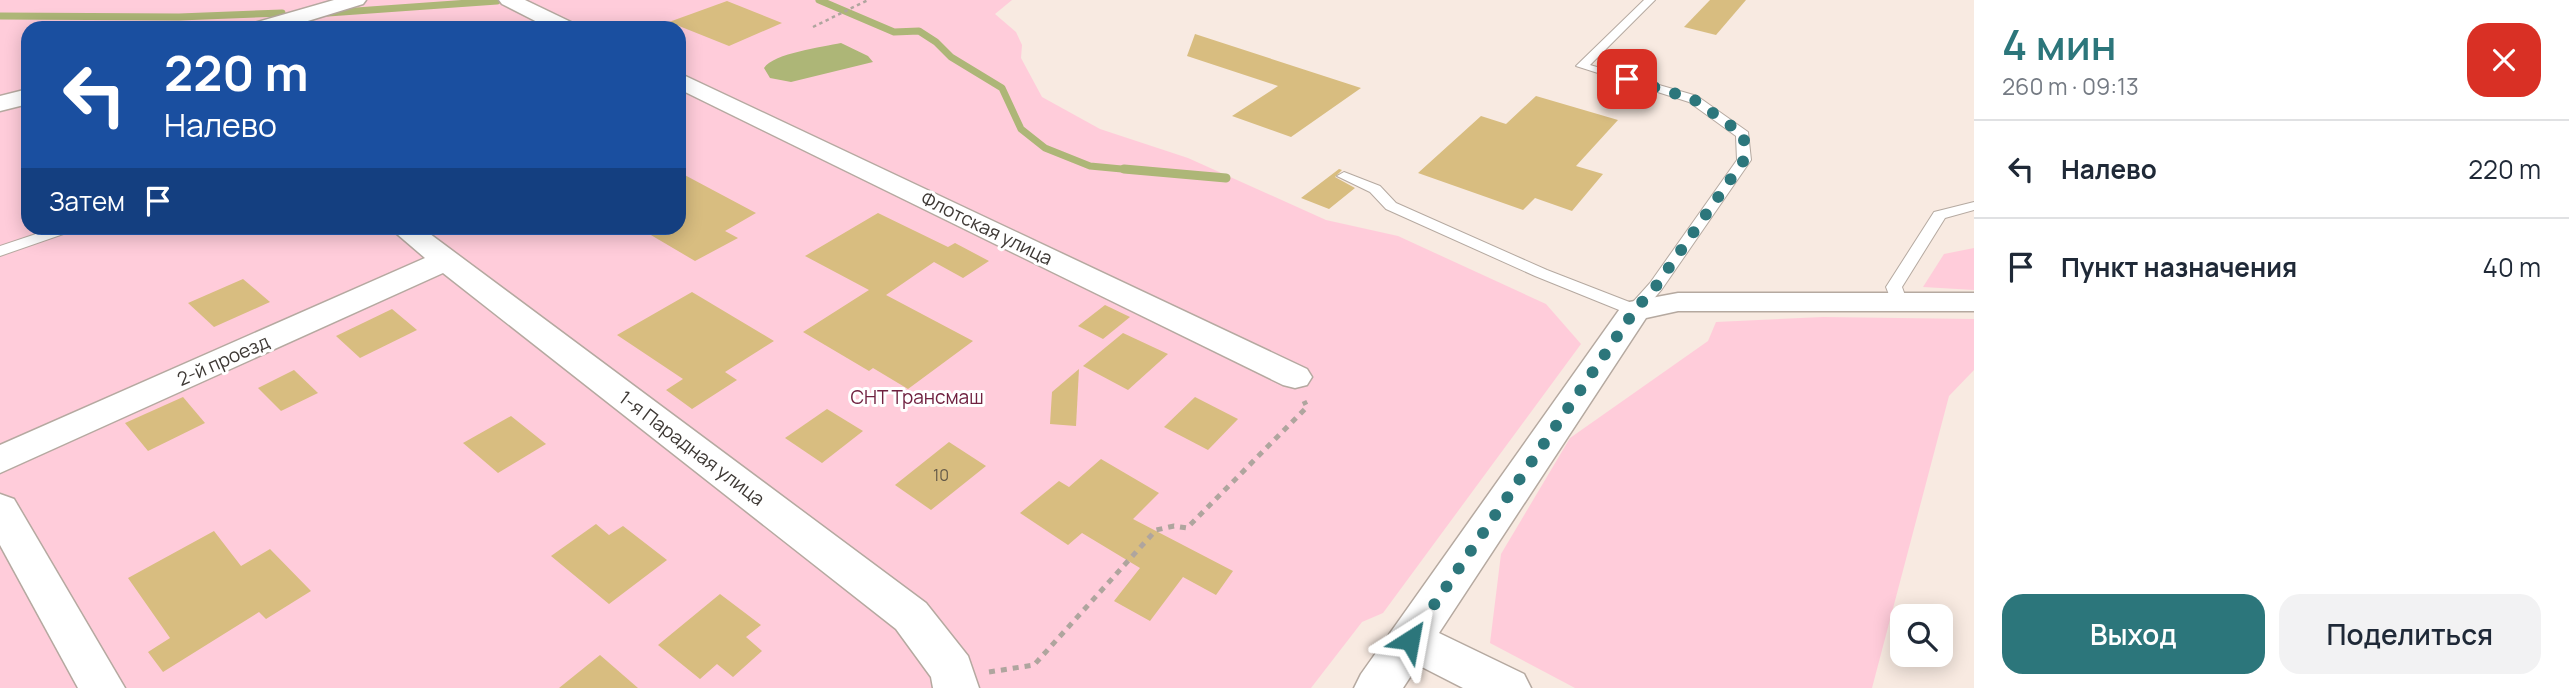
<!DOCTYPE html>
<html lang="ru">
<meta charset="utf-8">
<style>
:root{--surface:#fff;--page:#f2f2f3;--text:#1f2937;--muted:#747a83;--line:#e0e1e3;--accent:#2c767b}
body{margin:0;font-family:Manrope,sans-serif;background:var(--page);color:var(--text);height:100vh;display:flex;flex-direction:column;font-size:26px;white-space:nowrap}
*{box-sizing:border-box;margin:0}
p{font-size:23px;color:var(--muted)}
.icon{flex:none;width:38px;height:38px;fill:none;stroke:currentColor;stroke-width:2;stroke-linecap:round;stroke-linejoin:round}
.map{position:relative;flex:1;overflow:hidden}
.drawer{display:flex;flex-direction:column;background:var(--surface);width:595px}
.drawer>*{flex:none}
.banner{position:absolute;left:21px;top:21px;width:665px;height:214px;border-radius:21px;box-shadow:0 4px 18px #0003;background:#1a4fa0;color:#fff;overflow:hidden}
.tools{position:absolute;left:1890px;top:604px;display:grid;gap:14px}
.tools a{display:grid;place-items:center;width:63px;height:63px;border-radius:14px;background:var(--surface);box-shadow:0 4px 18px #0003;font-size:35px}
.pin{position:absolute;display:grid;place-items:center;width:60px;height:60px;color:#fff;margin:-30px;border-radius:14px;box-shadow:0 4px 10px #0006}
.me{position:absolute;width:77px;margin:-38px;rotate:34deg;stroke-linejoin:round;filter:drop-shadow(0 0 5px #0008)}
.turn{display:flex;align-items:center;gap:24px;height:147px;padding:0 28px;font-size:32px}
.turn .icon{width:91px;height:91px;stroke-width:2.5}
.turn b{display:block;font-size:49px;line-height:60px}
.then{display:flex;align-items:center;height:66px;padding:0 28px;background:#0003;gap:14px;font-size:26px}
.round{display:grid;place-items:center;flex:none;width:74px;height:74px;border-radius:21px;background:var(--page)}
.summary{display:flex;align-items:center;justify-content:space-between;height:119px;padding:0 28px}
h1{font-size:42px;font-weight:600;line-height:52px;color:var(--accent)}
.action{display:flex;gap:14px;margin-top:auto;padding:14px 28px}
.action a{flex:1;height:80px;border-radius:21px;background:var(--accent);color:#fff;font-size:28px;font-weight:600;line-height:80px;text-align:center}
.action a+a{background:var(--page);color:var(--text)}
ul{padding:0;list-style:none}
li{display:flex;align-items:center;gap:21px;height:98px;padding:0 28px;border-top:2px solid var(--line)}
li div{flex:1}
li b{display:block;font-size:26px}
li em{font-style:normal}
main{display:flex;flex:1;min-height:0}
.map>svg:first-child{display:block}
.green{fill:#ffccda;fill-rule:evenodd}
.water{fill:#adb677}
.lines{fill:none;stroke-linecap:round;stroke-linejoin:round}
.stream-far1{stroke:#adb677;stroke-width:7}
.stream{stroke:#adb677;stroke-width:9}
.building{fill:#d8bd80}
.service-casing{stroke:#b5a9a0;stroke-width:2}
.minor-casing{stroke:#b5a9a0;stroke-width:3}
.path-far1{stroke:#afa59e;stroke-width:2.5;stroke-dasharray:3.5 3.5;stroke-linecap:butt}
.path{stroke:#afa59e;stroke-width:5;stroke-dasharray:6 6;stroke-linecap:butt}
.service{fill:#fff;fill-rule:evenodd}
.minor{fill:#fff;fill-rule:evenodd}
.route{stroke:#2c767b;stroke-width:12;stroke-dasharray:0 21.6}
.labels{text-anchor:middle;stroke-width:6;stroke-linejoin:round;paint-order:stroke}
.number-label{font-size:16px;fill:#645a48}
.street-label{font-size:19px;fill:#3e3935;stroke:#fff}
.park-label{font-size:19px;fill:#702140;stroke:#fff}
</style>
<main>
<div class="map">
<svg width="1974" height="688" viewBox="0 0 1974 688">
<rect width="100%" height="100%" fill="#f8eae1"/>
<!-- green -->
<g class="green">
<path d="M0,0H1012L995,14L1016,32L1022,45L1021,58L1042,97L1100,129L1188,158L1326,220L1398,236L1546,304L1581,344L1383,613L1362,622L1311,688H0ZM28,28H679V228H28Z"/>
<path d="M1974,248V290L1923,287L1944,254Z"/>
<path d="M1823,317L1974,319V370L1949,396L1872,688H1575L1490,643L1501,554L1570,438L1708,341L1716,322Z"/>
</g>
<!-- water -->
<path class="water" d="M841,43L868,56L873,62L791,82L770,78L764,68C774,53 823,47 841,43Z"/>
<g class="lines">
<!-- stream-far1 -->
<g class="stream-far1">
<path d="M819,0L894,32L919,31L936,42L951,57L1002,88L1021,129L1045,148L1090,166L1143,171"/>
<path d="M328,13L497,1"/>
<path d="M0,16L179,17L282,13"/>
</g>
<!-- stream -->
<path class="stream" d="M1124,169L1226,178"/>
</g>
<!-- building -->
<g class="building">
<path d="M1710,0H1746L1716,35L1684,27Z"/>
<path d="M727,1L782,23L729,46L669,22Z"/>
<path d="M1195,34L1361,88L1291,137L1232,116L1278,86L1187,56Z"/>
<path d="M1536,96L1618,120L1576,166L1603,174L1572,211L1535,198L1523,210L1418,173L1481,116L1506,124Z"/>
<path d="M1339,169L1342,170L1335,177L1355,188L1329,209L1301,198Z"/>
<path d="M679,172L756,213L725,231L738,238L695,261L639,228H679Z"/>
<path d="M878,213L948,247L955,243L989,261L963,278L934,262L886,295L973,341L908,389L873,368L869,371L803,332L869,290L805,256Z"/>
<path d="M243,279L270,302L214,327L188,303Z"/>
<path d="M692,292L774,341L725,372L737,380L692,409L666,390L683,379L617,335Z"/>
<path d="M1105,305L1130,317L1103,339L1078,326Z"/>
<path d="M392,309L417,330L360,358L336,336Z"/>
<path d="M1123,333L1168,354L1128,390L1083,366Z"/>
<path d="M1079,369L1076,426L1050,424L1052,392Z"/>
<path d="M294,370L318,393L281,411L258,388Z"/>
<path d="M183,397L205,423L148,451L125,423Z"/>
<path d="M1195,397L1238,419L1208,450L1164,427Z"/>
<path d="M827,409L863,431L822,463L785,438Z"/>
<path d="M511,416L546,444L498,473L463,443Z"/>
<path d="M949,442L986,466L931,510L895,485Z"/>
<path d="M1101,459L1159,493L1133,519L1233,571L1216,595L1183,577L1150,621L1114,601L1140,568L1082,533L1068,545L1020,513L1059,481L1069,487Z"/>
<path d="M596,524L609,535L623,526L667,560L609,604L551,556Z"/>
<path d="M214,531L241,566L270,549L311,591L266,619L259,612L163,672L148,652L170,638L128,578Z"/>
<path d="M720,594L761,625L746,637L762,651L733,677L717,664L700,679L658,645Z"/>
<path d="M600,655L638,688H559Z"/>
</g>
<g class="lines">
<defs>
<g id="service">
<path d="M1644,0H1655L1590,65L1697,96L1748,132L1751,160L1662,289L1641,314H1629L1535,276L1386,209L1370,192L1337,176L1344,172L1380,186L1396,203L1547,270L1632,303L1650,283L1737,160L1736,136L1689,102L1576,66Z"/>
<path d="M1974,202V210L1945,218L1902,287L1907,301L1905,305H1893L1886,287L1934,212Z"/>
<path d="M54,228H75L72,231L0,256V246Z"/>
</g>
<g id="minor">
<path d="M334,0H366L363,4L285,28H251L254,23Z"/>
<path d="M499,0H525L573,23L576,28H549L502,4Z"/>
<path d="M679,73L1307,369L1312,377L1307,385L1295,388L1283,385L679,89Z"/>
<path d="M28,89V104L0,111V96Z"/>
<path d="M390,228H422L926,603L968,656L979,688H933L931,677L896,629L443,273L0,473V445L425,258Z"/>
<path d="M1678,293H1974V311H1678L1646,318L1439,633L1524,674L1531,688H1463L1418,665L1403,688H1354L1361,674L1624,303Z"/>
<path d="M0,494L14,499L125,688H78L0,545Z"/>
</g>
</defs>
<!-- service casing -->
<use href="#service" class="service-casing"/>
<!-- minor casing -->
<use href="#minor" class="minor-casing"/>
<!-- path-far1 -->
<path class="path-far1" d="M813,27L868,0"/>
<!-- path -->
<path class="path" d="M989,672L1034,665L1156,530L1174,526L1187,528L1307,407L1304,401"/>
<!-- service -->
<use href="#service" class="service"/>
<!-- minor -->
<use href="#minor" class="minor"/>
</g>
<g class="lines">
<!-- route -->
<path class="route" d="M1410,640L1635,310L1656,286L1744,160V135L1693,99L1627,79"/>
</g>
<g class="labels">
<!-- number labels -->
<g class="number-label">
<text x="941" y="481">10</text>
</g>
<!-- street labels -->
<g class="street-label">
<text transform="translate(987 228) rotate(26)" y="7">Флотская улица</text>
<text transform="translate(223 360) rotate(-24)" y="7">2-й проезд</text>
<text transform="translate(692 448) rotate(37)" y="7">1-я Парадная улица</text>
</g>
<!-- park labels -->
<g class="park-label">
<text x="917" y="404">СНТ Трансмаш</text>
</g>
</g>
</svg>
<div class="tools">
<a><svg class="icon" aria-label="search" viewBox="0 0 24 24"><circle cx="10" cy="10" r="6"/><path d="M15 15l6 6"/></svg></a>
</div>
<div class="pin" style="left:1627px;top:79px;background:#d93025"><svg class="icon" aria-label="arrive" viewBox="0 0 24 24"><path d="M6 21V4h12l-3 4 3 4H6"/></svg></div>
<svg class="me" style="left:1410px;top:640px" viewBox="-20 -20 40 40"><path d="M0-17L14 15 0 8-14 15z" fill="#2c767b" stroke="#fff" stroke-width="4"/></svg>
<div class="banner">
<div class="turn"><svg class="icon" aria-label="left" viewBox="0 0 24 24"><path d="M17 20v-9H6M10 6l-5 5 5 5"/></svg><div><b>220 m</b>Налево</div></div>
<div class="then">Затем<svg class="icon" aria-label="arrive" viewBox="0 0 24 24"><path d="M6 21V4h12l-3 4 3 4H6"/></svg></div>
</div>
</div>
<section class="drawer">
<div class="summary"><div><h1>4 мин</h1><p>260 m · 09:13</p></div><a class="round" style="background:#d93025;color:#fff"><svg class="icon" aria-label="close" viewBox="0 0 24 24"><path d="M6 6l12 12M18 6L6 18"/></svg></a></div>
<ul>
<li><svg class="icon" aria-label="left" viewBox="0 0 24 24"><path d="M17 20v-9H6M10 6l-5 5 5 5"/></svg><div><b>Налево</b></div><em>220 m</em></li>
<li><svg class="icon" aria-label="arrive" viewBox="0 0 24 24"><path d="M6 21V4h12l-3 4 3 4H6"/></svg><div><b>Пункт назначения</b></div><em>40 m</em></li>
</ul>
<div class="action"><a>Выход</a><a>Поделиться</a></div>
</section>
</main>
